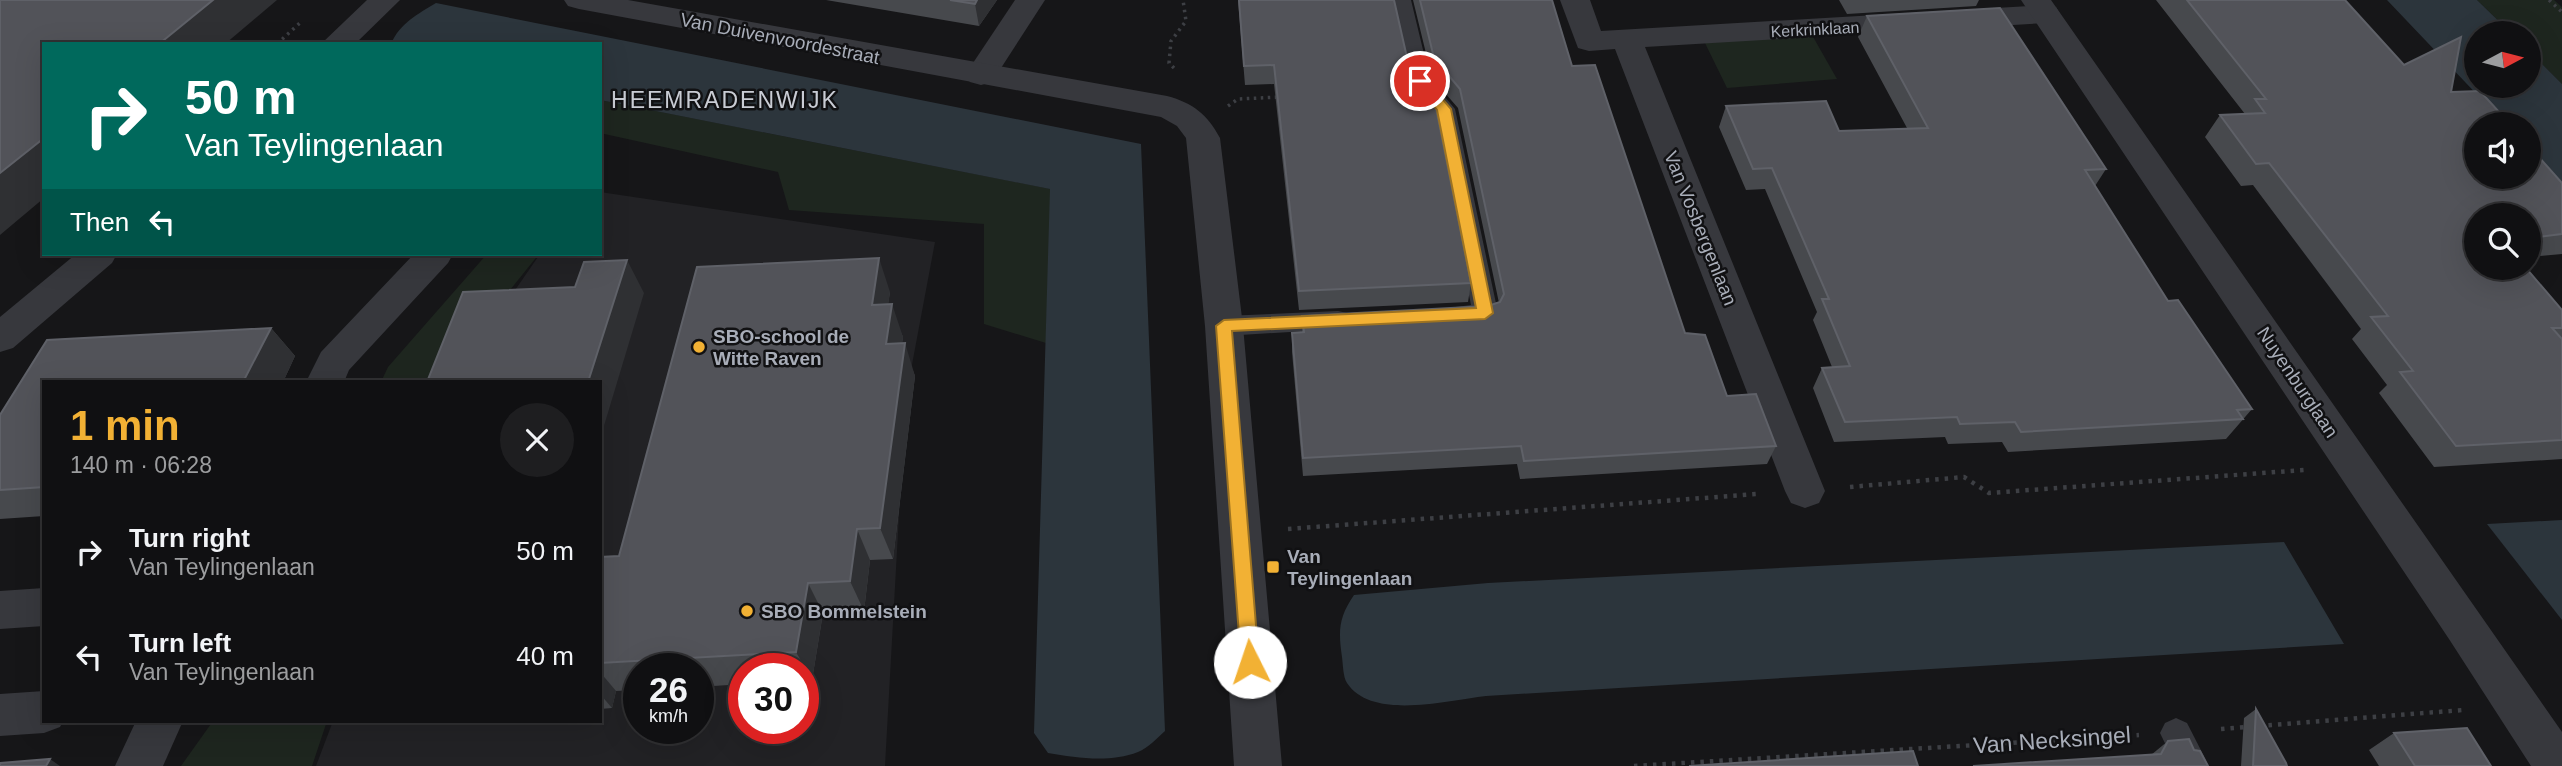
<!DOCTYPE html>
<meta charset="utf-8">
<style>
:root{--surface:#101012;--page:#1e1e20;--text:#f1f3f6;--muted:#9c9d9f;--line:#303032;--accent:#f2b134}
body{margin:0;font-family:Helvetica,sans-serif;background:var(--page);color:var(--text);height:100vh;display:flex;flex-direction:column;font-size:26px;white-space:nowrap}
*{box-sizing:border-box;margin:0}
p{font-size:23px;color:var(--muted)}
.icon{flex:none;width:38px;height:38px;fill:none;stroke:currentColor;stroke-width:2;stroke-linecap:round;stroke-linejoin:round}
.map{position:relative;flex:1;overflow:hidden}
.details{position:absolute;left:42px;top:380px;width:560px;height:343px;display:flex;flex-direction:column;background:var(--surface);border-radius:0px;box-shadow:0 7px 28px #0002,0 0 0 2px var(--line)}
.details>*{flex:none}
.guide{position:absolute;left:42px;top:42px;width:560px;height:214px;border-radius:0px;box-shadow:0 7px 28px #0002,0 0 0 2px var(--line);background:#00695c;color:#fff;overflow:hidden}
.needle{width:46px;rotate:83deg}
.tools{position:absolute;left:2464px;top:21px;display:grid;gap:14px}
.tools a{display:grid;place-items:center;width:77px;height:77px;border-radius:50%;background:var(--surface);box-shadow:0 7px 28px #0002,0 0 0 2px var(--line);font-size:35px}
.speed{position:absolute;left:623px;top:653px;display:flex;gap:14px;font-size:35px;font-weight:700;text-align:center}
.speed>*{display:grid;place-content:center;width:91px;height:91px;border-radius:50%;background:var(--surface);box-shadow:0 7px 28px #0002,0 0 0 2px var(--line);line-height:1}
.speed small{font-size:18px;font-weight:400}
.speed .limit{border:10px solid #d22;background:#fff;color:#111}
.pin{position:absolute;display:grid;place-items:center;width:60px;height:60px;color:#fff;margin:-30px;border:4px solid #fff;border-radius:50%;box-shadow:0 2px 7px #0007}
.me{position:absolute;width:77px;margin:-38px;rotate:356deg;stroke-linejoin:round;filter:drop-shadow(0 0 5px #0008)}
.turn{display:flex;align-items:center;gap:24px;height:147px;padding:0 28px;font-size:32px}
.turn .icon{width:91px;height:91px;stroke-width:2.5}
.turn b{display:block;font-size:49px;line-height:60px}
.then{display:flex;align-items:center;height:66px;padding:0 28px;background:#0003;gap:14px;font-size:26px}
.round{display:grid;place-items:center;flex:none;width:74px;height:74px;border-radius:37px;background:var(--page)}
.headline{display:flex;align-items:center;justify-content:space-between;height:119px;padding:0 28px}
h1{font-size:42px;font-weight:700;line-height:52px;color:var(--accent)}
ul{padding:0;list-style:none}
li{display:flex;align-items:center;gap:21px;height:105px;padding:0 28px}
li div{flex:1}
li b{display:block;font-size:26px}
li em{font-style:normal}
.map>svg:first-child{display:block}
.built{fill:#222225;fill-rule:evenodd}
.green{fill:#1e261f}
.water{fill:#2c353c}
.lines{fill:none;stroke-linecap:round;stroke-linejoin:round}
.path-far1{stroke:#3d3f44;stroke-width:3.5;stroke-dasharray:2.5 4.5;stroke-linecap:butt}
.path{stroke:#3d3f44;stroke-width:4.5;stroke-dasharray:3.5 6;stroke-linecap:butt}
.service{fill:#37383d;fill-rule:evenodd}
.pedestrian{fill:#37383d;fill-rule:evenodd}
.minor{fill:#37383d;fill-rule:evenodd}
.wall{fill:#47494d}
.shaded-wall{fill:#2f3033}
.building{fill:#525359;stroke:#5f6168;stroke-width:2}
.route{fill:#f2b134;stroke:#9d7322;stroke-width:2}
.poi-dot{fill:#f2b134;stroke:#111113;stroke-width:2.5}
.labels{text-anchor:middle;stroke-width:5;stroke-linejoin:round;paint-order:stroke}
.far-street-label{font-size:16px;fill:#a8adb8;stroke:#111113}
.street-label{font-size:19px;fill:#a8adb8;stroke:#111113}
.poi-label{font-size:19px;font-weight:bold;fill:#a8adb8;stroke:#111113;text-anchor:start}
.quarter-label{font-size:23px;letter-spacing:2px;fill:#c9ccd4;stroke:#111113}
.near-street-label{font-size:23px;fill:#a8adb8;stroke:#111113}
</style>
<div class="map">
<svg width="2562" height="766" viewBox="0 0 2562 766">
<rect width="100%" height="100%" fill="#161618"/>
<!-- built -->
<path class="built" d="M600,192L935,242L911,370L900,497L885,766H316L333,721H600V382L491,325L540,254H600ZM639,668H698V728H639ZM744,668H803V728H744Z"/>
<!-- green -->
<g class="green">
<path d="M2477,0H2554L2562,7V84L2529,51V33H2511Z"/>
<path d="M1812,35L1837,79L1727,88L1705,43Z"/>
<path d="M600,100L1051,189L1046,343L984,324V224L789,210L778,172L600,133Z"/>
<path d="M487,254H539L486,320L463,381L381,382L388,367Z"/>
<path d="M213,721H327L312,766H181Z"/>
</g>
<!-- water -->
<g class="water">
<path d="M2387,0H2477L2511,33H2476V86H2529V51L2562,84V185L2529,150V124H2505Z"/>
<path d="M436,3L1141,144L1165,731C1157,738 1148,748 1138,752C1110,763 1077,758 1048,753L1034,733L1050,189L600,100V44H391C400,23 418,14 436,3Z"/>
<path d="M2562,520V620L2487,524Z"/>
<path d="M2284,542L2344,644L1486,696C1448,700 1372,721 1347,683C1343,677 1343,664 1342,657C1338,630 1339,617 1354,595L1488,583Z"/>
</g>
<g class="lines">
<!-- path-far1 -->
<g class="path-far1">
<path d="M2549,0L2562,12"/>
<path d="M277,44L302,21"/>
<path d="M1174,68L1169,63L1171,41L1186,21L1183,0"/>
<path d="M1228,106L1238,99L1280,97"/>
</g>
<!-- path -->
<g class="path">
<path d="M1850,487L1964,477L1989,493L2304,470"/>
<path d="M1288,529L1757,494"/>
<path d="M2259,726L2463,710"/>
<path d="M2221,729L2247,727"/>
<path d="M1634,766L2139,735"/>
</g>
<!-- service -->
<g class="service">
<path d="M1391,0H1411L1430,79L1455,109L1498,313L1494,320C1480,324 1462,326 1448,322L1444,315L1448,308L1471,305L1433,111L1409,81Z"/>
<path d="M1338,311L1347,313L1351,320L1347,327L1338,329L1224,336L1215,333L1211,326L1215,319L1224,316Z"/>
<path d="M2176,718L2187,723L2209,766H2176L2160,733L2165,723Z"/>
</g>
<!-- pedestrian -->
<g class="pedestrian">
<path d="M1015,0H1045L992,82L981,85L970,82L965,75Z"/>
<path d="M1560,0H1590L1601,31L2045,5L2056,7L2060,14L2056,21L2045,23L1645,47L1825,491L1819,503L1805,508L1791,503L1785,491L1615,49L1589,51L1578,48Z"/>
</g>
<!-- minor -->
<g class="minor">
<path d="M367,0H400L355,44H321Z"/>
<path d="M564,0H628L1167,96C1193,103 1207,114 1220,138L1243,326L1282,766H1234L1205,326L1186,138L1177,126L1161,117L579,9L568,6Z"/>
<path d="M2021,0H2051L2562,732V766H2531L2449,639Z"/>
<path d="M76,254H117L112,263L13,348L0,352V317Z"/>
<path d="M414,254H453L448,263L349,370L344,382H306L321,352Z"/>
<path d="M44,588V626L0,629V591Z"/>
<path d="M44,691V721H63L60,727L44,733L0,736V694Z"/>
<path d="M136,721H183L163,766H115Z"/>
</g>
</g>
<!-- wall -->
<g class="wall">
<path d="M826,0H997L979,26Z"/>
<path d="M1238,0H1394L1408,62L1471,283L1468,302L1299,310L1274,84L1245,85Z"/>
<path d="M1413,0H1552L1572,66L1685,333L1727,396L1776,446L1767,464L1520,479L1517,464L1303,476L1292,352V333L1302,332V316L1488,306L1499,303L1458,108L1432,78Z"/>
<path d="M1839,0H1979L1976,6L1847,14Z"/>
<path d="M2156,0H2345L2404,65L2451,92L2562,183V254L2529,257V215H2476L2562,310V459L2434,467L2379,393L2387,385L2352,339L2361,329L2253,185L2241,186L2205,137L2220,115L2245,114Z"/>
<path d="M1867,16L2106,169L2095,186L2168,301L2252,409L2226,439L2008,452L2002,442L1948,444L1945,437L1834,442L1813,388L1822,368L1832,367L1813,320L1817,312L1765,189L1746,190L1719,127L1726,106L1839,131L1907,128L1858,37Z"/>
<path d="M890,292L888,304L903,337L902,343L915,376L893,559L870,560L864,611L823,613L812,680L803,681V668H744V684L698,687V668H639V690L616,691L612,708L600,709V557L619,556Z"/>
<path d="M271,328L295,356L283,382H44V516L0,519V415L47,340Z"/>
<path d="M2256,709L2287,766H2241L2244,718Z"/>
<path d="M2394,733L2491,766H2379L2369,750Z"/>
<path d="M2168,741L2194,750L2151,755Z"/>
</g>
<!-- shaded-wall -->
<g class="shaded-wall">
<path d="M213,0H277L225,44H159Z"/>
<path d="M977,0H997L979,26L975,4Z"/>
<path d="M44,138V198L0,235V173Z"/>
<path d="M879,258L890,292L883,338L872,305Z"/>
<path d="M627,260L644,293L600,439V382H588Z"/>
<path d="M892,304L903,337L897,377L886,344Z"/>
<path d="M271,328L295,356L283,382H243Z"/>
<path d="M905,343L915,376L893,559L880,528Z"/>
<path d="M857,529L870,560L864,611L850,581Z"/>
<path d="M808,583L823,613L812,680L796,652Z"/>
<path d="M600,672L616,691L612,708L600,694Z"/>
<path d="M50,759L60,766H46Z"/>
</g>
<!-- building -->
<g class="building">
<path d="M0,0H213L159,44H44V138L0,173Z"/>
<path d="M950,0H977L975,4Z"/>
<path d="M1239,0H1394L1408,62L1433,93L1471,283L1299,291L1274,65L1244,66Z"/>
<path d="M1420,0H1552L1572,66L1595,65L1685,333L1705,335L1727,396L1756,394L1776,446L1524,461L1521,446L1303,458L1292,333L1304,332L1302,316L1488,306L1500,302L1504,294L1460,89L1434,58Z"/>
<path d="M2187,0H2345L2404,65L2461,37L2451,92L2480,91L2510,124H2476V177H2529V146L2562,183V234L2529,238V215H2476V268H2526L2562,310V328H2552L2562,339V440L2456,446L2400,372L2413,371L2371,317L2388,316L2269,163L2256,164L2220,115L2265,113L2255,99H2266Z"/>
<path d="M2000,8L2106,169L2085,170L2128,238L2168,301L2178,300L2252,409L2237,410L2243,419L2021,432L2015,422L1960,424L1957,417L1845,422L1822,368L1850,366L1822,299H1829L1772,168L1753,169L1726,106L1826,101L1839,131L1928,128L1867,16Z"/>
<path d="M879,258L872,305L892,304L886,344L905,343L880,528L857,529L850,581L808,583L796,652L600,663V557L619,556L697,267Z"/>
<path d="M627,260L588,382H427L463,292L575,287L584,262Z"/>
<path d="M271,328L243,382H44V487L0,490V415L47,340Z"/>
<path d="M2256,709L2286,763L2287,766H2253Z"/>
<path d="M2467,728L2491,766H2415L2394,733Z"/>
<path d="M2189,739L2194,750L2200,751L2208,766H1973L2161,754L2168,741Z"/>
<path d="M1913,751L1918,766H1689Z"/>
<path d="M50,759L46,766H0V763Z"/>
</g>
<!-- route -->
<path class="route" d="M1420,77L1425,78L1451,109L1493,313L1485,319L1232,331L1259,662L1257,668L1250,671L1244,668L1241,662L1216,326L1224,320L1476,308L1437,110L1414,81Z"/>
<!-- markers -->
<g class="poi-dot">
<circle cx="699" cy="347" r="7"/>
<rect x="1266" y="560" width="14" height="14" rx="3.5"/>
<circle cx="747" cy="611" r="7"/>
</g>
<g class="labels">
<!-- far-street labels -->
<g class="far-street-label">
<text transform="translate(1815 29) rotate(-3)" y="6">Kerkrinklaan</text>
</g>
<!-- street labels -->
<g class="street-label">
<text transform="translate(780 38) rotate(11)" y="7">Van Duivenvoordestraat</text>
<text transform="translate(1701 228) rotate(68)" y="7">Van Vosbergenlaan</text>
<text transform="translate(2298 382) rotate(56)" y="7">Nuyenburglaan</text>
</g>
<!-- poi labels -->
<g class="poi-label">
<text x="713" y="343">SBO-school de<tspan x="713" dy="22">Witte Raven</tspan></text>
<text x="1287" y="563">Van<tspan x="1287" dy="22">Teylingenlaan</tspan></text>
<text x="761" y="618">SBO Bommelstein</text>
</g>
<!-- quarter labels -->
<g class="quarter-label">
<text x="725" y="108">HEEMRADENWIJK</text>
</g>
<!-- near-street labels -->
<g class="near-street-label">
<text transform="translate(2052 740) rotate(-4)" y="8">Van Necksingel</text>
</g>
</g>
</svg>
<div class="tools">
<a><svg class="needle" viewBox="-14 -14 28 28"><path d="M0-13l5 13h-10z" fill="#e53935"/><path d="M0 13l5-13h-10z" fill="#9c9d9f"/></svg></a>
<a><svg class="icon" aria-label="sound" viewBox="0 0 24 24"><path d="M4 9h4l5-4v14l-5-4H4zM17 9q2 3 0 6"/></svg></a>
<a><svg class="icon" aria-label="search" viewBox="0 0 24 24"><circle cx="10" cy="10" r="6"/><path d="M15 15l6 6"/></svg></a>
</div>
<div class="speed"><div>26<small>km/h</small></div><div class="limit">30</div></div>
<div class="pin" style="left:1420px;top:81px;background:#d93025"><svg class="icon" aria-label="arrive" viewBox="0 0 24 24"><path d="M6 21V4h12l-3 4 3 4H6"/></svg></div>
<svg class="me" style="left:1250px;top:662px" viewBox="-20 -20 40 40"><circle r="19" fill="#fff"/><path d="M0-13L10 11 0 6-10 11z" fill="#f2b134"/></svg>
<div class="guide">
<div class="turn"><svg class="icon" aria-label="right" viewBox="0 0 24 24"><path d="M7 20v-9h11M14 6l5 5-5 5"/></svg><div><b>50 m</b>Van Teylingenlaan</div></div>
<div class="then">Then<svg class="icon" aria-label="left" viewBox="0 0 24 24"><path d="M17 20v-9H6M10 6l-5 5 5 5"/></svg></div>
</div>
<section class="details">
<div class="headline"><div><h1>1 min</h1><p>140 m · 06:28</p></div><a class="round"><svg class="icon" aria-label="close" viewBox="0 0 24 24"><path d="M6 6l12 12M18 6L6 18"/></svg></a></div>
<ul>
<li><svg class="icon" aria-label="right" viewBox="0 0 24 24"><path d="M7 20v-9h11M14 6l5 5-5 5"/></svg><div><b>Turn right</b><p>Van Teylingenlaan</p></div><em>50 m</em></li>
<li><svg class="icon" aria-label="left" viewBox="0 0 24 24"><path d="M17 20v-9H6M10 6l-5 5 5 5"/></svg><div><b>Turn left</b><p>Van Teylingenlaan</p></div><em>40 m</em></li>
</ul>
</section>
</div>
